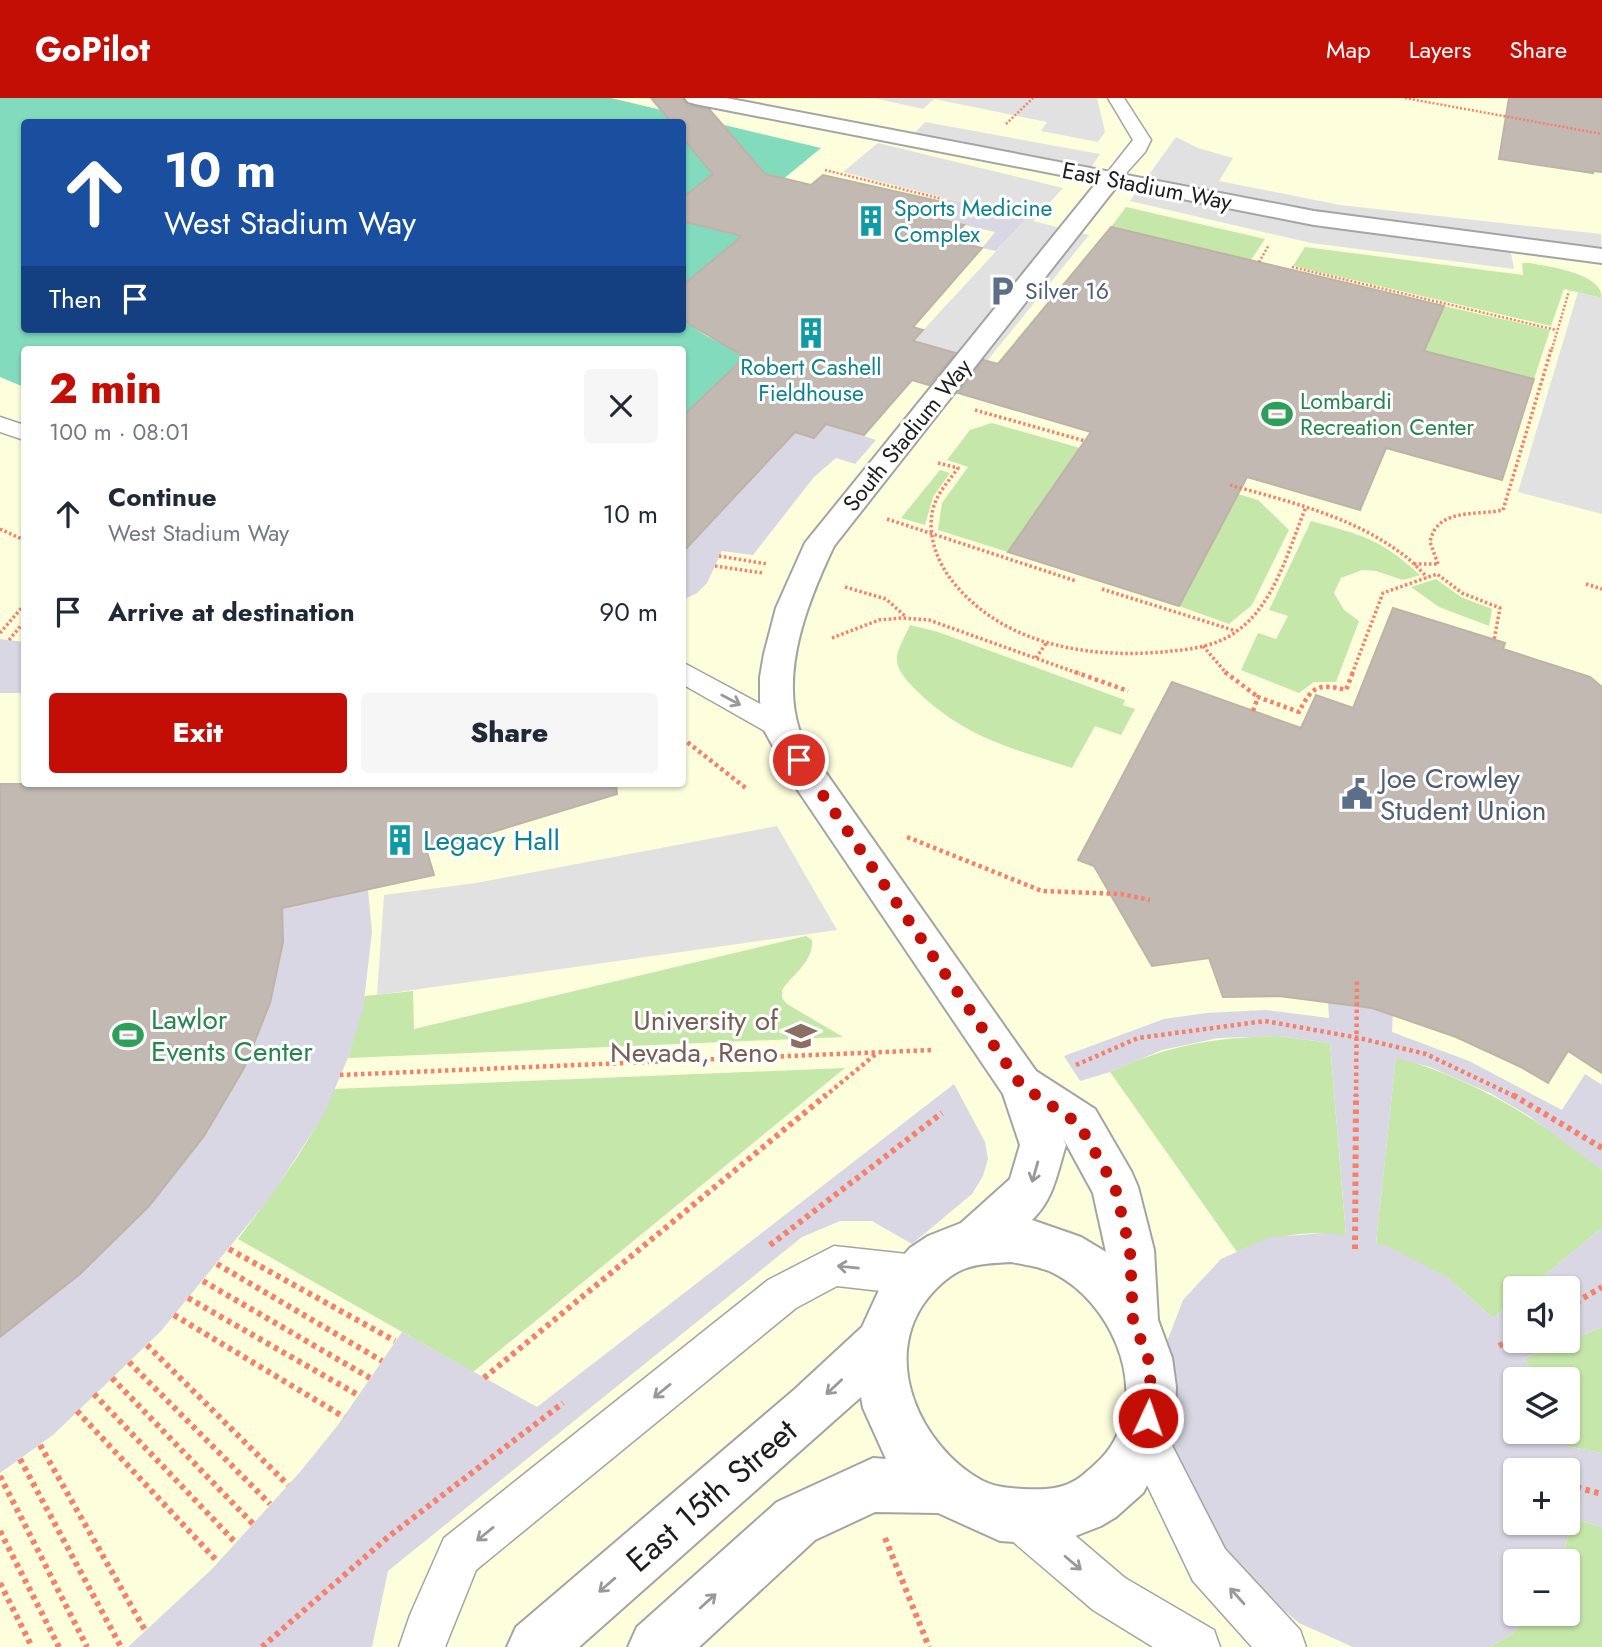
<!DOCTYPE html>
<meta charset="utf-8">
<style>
:root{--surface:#fff;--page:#f6f6f7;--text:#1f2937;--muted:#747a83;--accent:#c30e06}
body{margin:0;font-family:Jost,sans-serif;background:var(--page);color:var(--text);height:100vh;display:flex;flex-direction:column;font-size:26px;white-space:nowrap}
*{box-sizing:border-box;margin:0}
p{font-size:23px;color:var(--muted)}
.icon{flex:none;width:38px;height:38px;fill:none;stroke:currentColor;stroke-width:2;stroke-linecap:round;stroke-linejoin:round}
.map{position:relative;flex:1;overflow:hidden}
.drawer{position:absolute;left:21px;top:248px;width:665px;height:441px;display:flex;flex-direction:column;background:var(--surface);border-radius:7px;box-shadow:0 2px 5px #0004}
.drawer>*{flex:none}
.guide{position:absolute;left:21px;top:21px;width:665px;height:214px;border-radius:7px;box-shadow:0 2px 5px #0004;background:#1a4fa0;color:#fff;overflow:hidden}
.buttons{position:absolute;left:1503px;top:1178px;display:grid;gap:14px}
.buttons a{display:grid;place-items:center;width:77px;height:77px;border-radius:7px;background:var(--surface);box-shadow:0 2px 5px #0004;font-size:35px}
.pin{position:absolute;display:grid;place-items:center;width:60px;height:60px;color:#fff;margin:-30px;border:4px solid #fff;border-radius:50%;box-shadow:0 2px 7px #0007}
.me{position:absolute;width:77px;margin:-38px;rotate:3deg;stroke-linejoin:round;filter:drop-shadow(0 0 5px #0008)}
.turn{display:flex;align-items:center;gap:24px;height:147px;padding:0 28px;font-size:32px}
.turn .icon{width:91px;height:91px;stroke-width:2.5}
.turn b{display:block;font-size:49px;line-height:60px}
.then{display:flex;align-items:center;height:66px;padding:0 28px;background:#0003;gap:14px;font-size:26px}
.round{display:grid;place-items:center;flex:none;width:74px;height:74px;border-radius:7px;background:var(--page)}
.headline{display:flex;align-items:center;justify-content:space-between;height:119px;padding:0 28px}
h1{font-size:42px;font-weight:800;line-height:52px;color:var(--accent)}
.primary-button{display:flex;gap:14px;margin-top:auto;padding:14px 28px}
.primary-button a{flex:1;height:80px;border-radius:7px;background:var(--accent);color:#fff;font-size:28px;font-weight:800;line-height:80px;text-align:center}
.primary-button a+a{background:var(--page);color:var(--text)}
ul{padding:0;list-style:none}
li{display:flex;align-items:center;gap:21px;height:98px;padding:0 28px}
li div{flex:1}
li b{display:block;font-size:26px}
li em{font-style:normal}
header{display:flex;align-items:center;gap:42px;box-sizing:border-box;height:98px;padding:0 35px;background:var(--accent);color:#fff}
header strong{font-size:33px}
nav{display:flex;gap:38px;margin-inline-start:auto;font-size:24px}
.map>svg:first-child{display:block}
.education{fill:#fcfedc;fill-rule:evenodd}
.grass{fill:#c5e7aa}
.pitch{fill:#82dbbc}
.parking{fill:#e1e1e1}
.plaza{fill:#d8d7e3;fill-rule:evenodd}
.building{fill:#c2bab2;stroke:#bfb2a6;stroke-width:2}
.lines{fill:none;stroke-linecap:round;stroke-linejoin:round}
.service-casing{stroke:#a4a4a4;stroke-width:3}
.minor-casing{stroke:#a4a4a4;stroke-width:4}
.path-far3{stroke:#f5806c;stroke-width:2.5;stroke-dasharray:2 2;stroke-linecap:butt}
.path-far2{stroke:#f5806c;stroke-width:3.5;stroke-dasharray:2.5 2.5;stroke-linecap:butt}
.path-far1{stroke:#f5806c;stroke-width:4.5;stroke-dasharray:3.5 3.5;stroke-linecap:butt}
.path{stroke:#f5806c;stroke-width:6;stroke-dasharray:4.5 4.5;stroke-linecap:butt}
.service{fill:#fff;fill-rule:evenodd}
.minor{fill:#fff;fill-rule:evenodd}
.oneway{stroke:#999}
.route{stroke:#c30e06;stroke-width:12;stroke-dasharray:0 21.6}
.labels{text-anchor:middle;stroke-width:6;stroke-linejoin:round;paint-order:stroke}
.far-street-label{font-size:23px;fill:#1d1d1d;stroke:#fff}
.far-culture-label{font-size:23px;fill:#0d838f;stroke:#fff;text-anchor:start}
.far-service-label{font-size:23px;fill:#4e5e75;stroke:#fff;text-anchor:start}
.far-leisure-label{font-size:23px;fill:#27864d;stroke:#fff;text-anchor:start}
.service-label{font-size:28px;fill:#4e5e75;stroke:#fff;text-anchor:start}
.culture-label{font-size:28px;fill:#0d838f;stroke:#fff;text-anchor:start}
.leisure-label{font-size:28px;fill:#27864d;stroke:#fff;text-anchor:start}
.education-label{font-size:28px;fill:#785e54;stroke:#fff;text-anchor:end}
.near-street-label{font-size:33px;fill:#1d1d1d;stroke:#fff}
</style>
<header>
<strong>GoPilot</strong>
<nav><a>Map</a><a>Layers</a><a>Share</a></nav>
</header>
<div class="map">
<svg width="1602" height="1549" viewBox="0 0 1602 1549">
<rect width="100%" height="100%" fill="#eeebe3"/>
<!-- education -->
<path class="education" d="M0,0H1602V1549H0ZM24,24H682V231H24ZM24,252H682V686H24ZM1516,1190H1568V1242H1516ZM1516,1281H1568V1334H1516ZM1516,1372H1568V1424H1516ZM1516,1463H1568V1516H1516Z"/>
<!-- grass -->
<g class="grass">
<path d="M1126,109L1265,141L1251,162L1111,129Z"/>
<path d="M1305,149L1523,177L1522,165H1530C1550,169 1602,175 1602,200L1564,191L1551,228L1293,168Z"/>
<path d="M1444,208L1550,232L1534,281L1424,253Z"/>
<path d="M992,325L1080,350L1008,454L938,432L942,405L968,369L947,362L970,332Z"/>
<path d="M940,372L950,375L933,399L925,427L901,420Z"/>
<path d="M1238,396L1258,402L1289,432L1252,507L1229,526L1179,508Z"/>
<path d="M1311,423C1361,437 1380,440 1420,477L1403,482L1376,473L1362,472L1341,480L1334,495L1344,512L1359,523L1336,584H1314L1299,595L1241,572L1258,535L1276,541L1288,518L1269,512Z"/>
<path d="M1436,481L1461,499L1492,511L1489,528L1439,509L1411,489Z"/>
<path d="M910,527L938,534L1125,602L1123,607L1135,611L1121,637L1095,628L1072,670C1011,650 966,640 918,594C910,586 898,575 897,563C896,552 906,537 910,527Z"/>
<path d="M806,838L812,842C814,863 793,876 782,892V900L787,906L843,939L348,960L365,898L413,893L414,931Z"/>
<path d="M1279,938L1330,945L1346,1139C1306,1130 1273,1138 1237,1154L1110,974C1168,947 1215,939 1279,938Z"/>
<path d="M1396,959C1473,981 1540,1021 1602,1072V1130L1529,1190H1516L1515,1202L1493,1220L1447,1179L1376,1145Z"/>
<path d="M845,970L473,1274L238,1141C274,1093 311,1046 334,991Z"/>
<path d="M1602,1229V1355L1566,1348L1560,1334H1568V1281H1538L1524,1261Z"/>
<path d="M1573,1419L1602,1430V1549H1489L1511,1537L1531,1516H1568V1463H1562Z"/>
</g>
<!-- pitch -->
<path class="pitch" d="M0,0H611L821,50L748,110L777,118L683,189L682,24H24V231H682L683,216C697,239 725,247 750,254L683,333L682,252H24V289L0,279Z"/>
<!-- parking -->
<g class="parking">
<path d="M874,0H1097L1105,34L1098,44L1041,33L1047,24L934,1L923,11Z"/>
<path d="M925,24L1100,56L1090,71L912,38Z"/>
<path d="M1176,39L1198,50L1233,60L1219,83L1340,107L1601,136L1602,160L1510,150L1514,171L1311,145L1130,103Z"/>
<path d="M878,45L1063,90L1033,123L1089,137L987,263L913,243L1026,121L843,74Z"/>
<path d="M1578,194L1602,200V416L1518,394Z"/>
<path d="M777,728L837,832L377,897L384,797L476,785Z"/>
</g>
<!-- plaza -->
<g class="plaza">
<path d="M948,101L1026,121L996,153L982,150L995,134L929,119Z"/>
<path d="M769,326L814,340L826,326L876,342L855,366L836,360L814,379L753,457L722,453L707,485L697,495L683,502L682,429L687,425L705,431L782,348Z"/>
<path d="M0,541L24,544V595H0Z"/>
<path d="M331,730L347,796L368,792L372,834L363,911L348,960L324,1016L272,1097L161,1233L53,1337L0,1375V1239L80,1176L149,1107L204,1038L283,844L282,790Z"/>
<path d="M1394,892L1392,934L1469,963L1562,1012L1585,976L1602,987V1072L1529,1018L1490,995L1430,969L1396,960L1376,1145L1388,1148L1447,1179L1493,1220L1515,1202L1516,1242H1568V1190H1529L1602,1130V1229L1524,1261L1538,1281H1516V1334H1560L1566,1348L1602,1355V1430L1573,1419L1562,1463H1516V1516H1531L1511,1537L1489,1549H1353L1299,1525L1229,1466L1184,1396L1162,1322L1163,1254L1183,1202L1221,1161L1270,1139L1328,1135L1346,1138L1330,945L1279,938L1218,940L1162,952L1110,974L1080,983L1064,958L1164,921L1206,915L1266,912L1329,920L1328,904ZM1516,1372H1568V1424H1516Z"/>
<path d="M954,986L985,1044L988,1061L983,1078L972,1096L912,1146L872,1123H840L802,1139L388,1473L372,1549H128L212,1471L300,1374L338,1327L402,1234L537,1309Z"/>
</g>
<!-- building -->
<g class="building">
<path d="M651,0H682L687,7L709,11L765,76L811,87L823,77L943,104L929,119L964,127L950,142L982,150L913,229L923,232L913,243L956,255L929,287L912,282L864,337L826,326L814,340L795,334L682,455V319L745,259L689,226L682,217V188L742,138L682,123V100L713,76L682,39V24H671Z"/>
<path d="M1509,0H1602V74L1593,73V75L1499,61Z"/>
<path d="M1111,129L1444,208L1424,253L1534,281L1502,382L1386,350L1360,412L1247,379L1179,508L1008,454L1091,334L958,295L983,262L998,266Z"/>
<path d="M1393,510L1505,545L1503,551L1590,579L1602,589V975L1568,953L1548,985L1521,969L1456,939L1372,910L1279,898L1223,899L1209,860L1152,868L1094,768L1078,762L1172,584L1301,630L1316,597L1353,610Z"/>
<path d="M0,686H616L617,696L427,754L434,777L282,810L283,844L270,905L244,970L204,1038L149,1108L80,1176L0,1239Z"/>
</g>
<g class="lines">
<defs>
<g id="service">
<path d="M1108,0H1124L1151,42L1145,54L1118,84L1112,85L1103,80L1133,42Z"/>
<path d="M0,319L24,327V342L0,334Z"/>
<path d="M682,564L790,622L794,629L790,636L780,639L770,636L682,586Z"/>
<path d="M834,1148L916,1157L930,1163L936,1177L930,1191L916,1197L837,1188L796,1210L476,1472L445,1549H399L410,1517L444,1440L768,1182Z"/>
<path d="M1145,1318L1160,1324L1225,1451L1300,1532L1306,1549H1252L1193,1483L1124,1339L1130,1324Z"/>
<path d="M1021,1399L1037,1405L1125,1480L1214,1532L1220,1549H1153L1093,1512L1005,1437L999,1421L1005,1405Z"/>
</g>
<path id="minor" d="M685,0H726L1314,113L1602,151V165L1314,127L1117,88L834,448C809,501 780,571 799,631C803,645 813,656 821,668L1036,973L1095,1011L1131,1073L1138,1089L1154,1152L1158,1222L1172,1260L1176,1289L1175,1319L1159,1365L1143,1395L1116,1419L1101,1428L1065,1442L1040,1446L1000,1443L938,1415L875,1414L815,1442L699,1549H628L637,1529L777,1404L873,1360L886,1361L863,1310L861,1299L579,1549H507L516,1529L795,1291L862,1229L886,1177L910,1150L928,1138L961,1125L1010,1081L1020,1047L1003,996L795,688L764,632L760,603V579L764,556L776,510L805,445L1097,84L695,6L688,4ZM1063,1040L1093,1095L1106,1154L1081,1139L1032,1122C1054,1101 1057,1075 1066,1047ZM1011,1164C1026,1167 1044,1169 1057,1177C1109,1205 1144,1281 1117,1337C1109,1355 1097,1365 1083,1377C1065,1392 1044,1392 1023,1391C1008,1390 994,1389 981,1382C921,1348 880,1262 927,1201C937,1189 949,1177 964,1171C978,1165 996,1165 1011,1164Z"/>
</defs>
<!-- service casing -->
<use href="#service" class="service-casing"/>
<!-- minor casing -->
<use href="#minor" class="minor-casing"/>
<!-- path-far3 -->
<g class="path-far3">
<path d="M1405,0L1602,36"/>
<path d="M1006,26L1033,0"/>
<path d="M825,72L946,102"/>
<path d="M1259,164L1269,147"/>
<path d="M1292,169L1556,232"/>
<path d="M1552,251L1569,193"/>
</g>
<!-- path-far2 -->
<g class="path-far2">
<path d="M975,312L1085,343"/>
<path d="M938,365L958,370C949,383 937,395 933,411C927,435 936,461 950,480C1001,548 1092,562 1172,553C1194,551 1219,547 1237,533C1275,506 1289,450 1306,409"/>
<path d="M1230,387C1287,403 1350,418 1398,453C1409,460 1418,470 1427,479"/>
<path d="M887,421L1076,483"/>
<path d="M0,431L24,442"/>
<path d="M719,458L767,466"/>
<path d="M1414,466H1438"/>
<path d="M1438,466L1430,444C1437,409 1477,418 1503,412L1552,249"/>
<path d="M715,468L763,475"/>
<path d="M1586,486L1602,491"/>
<path d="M845,489L886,501L905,518"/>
<path d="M1102,491L1236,533"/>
<path d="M0,535L24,507"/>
<path d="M832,540L879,522L902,520L929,522L1080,576"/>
<path d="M9,542L24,524"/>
<path d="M1203,548L1227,576"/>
<path d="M1036,560L1047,544"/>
<path d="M1352,576L1383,495L1437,476L1462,495L1500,510L1494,542"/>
</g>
<!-- path-far1 -->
<g class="path-far1">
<path d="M1075,574L1128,593"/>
<path d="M1225,574L1258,599"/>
<path d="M1253,613L1258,599L1299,614C1312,588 1318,585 1346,592L1353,574"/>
<path d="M682,640L747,691"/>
<path d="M907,739L1042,793L1121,796L1150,802"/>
<path d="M1076,967L1138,940L1265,923L1359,940L1426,956L1516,999"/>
<path d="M340,977L932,952"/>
<path d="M824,999L877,955"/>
<path d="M1356,999L1357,883"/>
</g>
<!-- path -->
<g class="path">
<path d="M1513,997L1602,1050"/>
<path d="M770,1147L942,1015"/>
<path d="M229,1151L395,1243"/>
<path d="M1355,1151L1356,997"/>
<path d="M217,1166L382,1263"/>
<path d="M203,1183L370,1280"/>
<path d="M188,1200L358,1297"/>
<path d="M1568,1209L1602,1189"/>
<path d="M174,1217L344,1319"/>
<path d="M147,1247L288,1387"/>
<path d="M1499,1248L1516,1238"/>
<path d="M129,1264L270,1406"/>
<path d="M112,1280L253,1426"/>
<path d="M484,1280L826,997"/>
<path d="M94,1296L236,1445"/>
<path d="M77,1313L218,1464"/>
<path d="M40,1347L146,1534"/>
<path d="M20,1361L121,1549"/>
<path d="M0,1378L87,1549"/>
<path d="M1568,1387L1602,1396"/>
<path d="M0,1433L59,1549"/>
<path d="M885,1440L929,1549"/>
<path d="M0,1485L32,1549"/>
<path d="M262,1549L388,1439L563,1305"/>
</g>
<!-- service -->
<use href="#service" class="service"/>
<!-- minor -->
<use href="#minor" class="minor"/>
</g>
<!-- one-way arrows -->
<defs><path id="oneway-shaft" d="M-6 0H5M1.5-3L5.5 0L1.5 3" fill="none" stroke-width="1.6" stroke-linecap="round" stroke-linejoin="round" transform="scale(1.75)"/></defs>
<g class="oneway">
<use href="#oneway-shaft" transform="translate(731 602) rotate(28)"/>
<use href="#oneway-shaft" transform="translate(1035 1074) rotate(106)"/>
<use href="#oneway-shaft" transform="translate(848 1169) rotate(-174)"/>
<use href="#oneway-shaft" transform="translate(834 1289) rotate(137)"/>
<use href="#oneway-shaft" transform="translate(662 1293) rotate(141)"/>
<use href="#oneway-shaft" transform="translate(485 1436) rotate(141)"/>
<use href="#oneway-shaft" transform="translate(1073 1465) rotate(40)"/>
<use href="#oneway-shaft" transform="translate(607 1487) rotate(139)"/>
<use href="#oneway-shaft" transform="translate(1237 1498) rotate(-132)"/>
<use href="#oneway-shaft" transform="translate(708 1503) rotate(-42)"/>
</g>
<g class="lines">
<!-- route -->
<path class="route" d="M799,662L1021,987L1079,1026L1115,1089L1130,1152L1133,1222L1148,1260L1152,1300L1148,1320"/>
</g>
<!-- icons -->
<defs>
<symbol id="building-bare" viewBox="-9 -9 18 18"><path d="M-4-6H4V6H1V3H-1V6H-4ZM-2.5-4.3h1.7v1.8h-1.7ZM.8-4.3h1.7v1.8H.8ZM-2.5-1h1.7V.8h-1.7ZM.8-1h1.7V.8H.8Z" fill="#0f9aa8" stroke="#fff" stroke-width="2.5" paint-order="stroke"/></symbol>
<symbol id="parking-bare" viewBox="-9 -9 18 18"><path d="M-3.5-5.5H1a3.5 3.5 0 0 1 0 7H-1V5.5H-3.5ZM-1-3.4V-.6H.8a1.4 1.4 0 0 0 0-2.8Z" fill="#5c6f8a" stroke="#fff" stroke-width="2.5" paint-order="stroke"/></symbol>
<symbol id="stadium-bare" viewBox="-9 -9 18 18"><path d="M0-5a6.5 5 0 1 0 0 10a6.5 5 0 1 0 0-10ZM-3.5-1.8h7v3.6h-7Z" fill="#2e9e5b" stroke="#fff" stroke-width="2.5" paint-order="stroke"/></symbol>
<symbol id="civic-bare" viewBox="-9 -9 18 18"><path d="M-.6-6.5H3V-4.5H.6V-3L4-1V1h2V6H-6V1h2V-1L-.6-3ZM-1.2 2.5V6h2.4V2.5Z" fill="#5c6f8a" stroke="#fff" stroke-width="2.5" paint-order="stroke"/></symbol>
<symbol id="university-bare" viewBox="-9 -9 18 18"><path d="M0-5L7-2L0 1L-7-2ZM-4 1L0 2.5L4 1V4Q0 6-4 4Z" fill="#8d6e63" stroke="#fff" stroke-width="2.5" paint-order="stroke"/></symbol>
</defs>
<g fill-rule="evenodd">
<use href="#building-bare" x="849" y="101" width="44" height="44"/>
<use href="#parking-bare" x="980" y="171" width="44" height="44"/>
<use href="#building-bare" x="789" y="213" width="44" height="44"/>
<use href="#stadium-bare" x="1255" y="294" width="44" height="44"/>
<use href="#civic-bare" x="1335" y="674" width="44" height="44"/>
<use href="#building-bare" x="378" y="720" width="44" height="44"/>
<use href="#stadium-bare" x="106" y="915" width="44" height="44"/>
<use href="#university-bare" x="779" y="916" width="44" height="44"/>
</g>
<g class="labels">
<!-- far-street labels -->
<g class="far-street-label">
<text transform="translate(1147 88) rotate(11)" y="8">East Stadium Way</text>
<text transform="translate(907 337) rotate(-51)" y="8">South Stadium Way</text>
</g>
<!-- far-culture labels -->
<g class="far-culture-label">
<text x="894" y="118">Sports Medicine<tspan x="894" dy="26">Complex</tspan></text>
<text x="811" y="277" text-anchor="middle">Robert Cashell<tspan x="811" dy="26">Fieldhouse</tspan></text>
</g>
<!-- far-service labels -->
<g class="far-service-label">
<text x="1025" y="201">Silver 16</text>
</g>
<!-- far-leisure labels -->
<g class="far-leisure-label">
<text x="1300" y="311">Lombardi<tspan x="1300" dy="26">Recreation Center</tspan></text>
</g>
<!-- service labels -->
<g class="service-label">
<text x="1380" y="690">Joe Crowley<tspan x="1380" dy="32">Student Union</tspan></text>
</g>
<!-- culture labels -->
<g class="culture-label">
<text x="423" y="752">Legacy Hall</text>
</g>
<!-- leisure labels -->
<g class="leisure-label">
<text x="151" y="931">Lawlor<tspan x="151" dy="32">Events Center</tspan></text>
</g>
<!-- education labels -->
<g class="education-label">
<text x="778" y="932">University of<tspan x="778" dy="32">Nevada, Reno</tspan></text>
</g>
<!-- near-street labels -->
<g class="near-street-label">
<text transform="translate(711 1397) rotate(-41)" y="12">East 15th Street</text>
</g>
</g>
</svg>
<div class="buttons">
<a><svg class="icon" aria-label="sound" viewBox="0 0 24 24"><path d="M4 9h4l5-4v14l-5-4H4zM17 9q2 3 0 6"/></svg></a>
<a><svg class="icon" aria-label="layers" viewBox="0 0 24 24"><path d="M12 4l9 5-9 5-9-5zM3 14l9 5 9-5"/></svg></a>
<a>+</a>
<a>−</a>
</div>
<div class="pin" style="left:799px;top:662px;background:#d93025"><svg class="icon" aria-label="arrive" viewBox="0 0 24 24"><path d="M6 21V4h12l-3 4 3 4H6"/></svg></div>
<svg class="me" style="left:1148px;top:1320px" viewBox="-20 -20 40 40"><circle r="17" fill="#c30e06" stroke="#fff" stroke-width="3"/><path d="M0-11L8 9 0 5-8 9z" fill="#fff"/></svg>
<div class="guide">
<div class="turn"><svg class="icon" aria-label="ahead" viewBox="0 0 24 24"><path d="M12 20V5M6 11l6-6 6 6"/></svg><div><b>10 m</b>West Stadium Way</div></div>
<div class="then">Then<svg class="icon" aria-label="arrive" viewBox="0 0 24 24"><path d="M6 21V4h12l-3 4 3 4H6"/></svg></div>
</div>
<section class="drawer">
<div class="headline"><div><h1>2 min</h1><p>100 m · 08:01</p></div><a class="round"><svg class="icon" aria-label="close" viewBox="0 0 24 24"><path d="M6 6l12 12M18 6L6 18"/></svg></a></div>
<ul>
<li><svg class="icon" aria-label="ahead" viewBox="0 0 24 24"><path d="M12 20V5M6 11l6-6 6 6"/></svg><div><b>Continue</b><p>West Stadium Way</p></div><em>10 m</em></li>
<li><svg class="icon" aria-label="arrive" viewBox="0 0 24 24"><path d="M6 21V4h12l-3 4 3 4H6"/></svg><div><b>Arrive at destination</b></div><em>90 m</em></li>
</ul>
<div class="primary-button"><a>Exit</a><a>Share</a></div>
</section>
</div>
